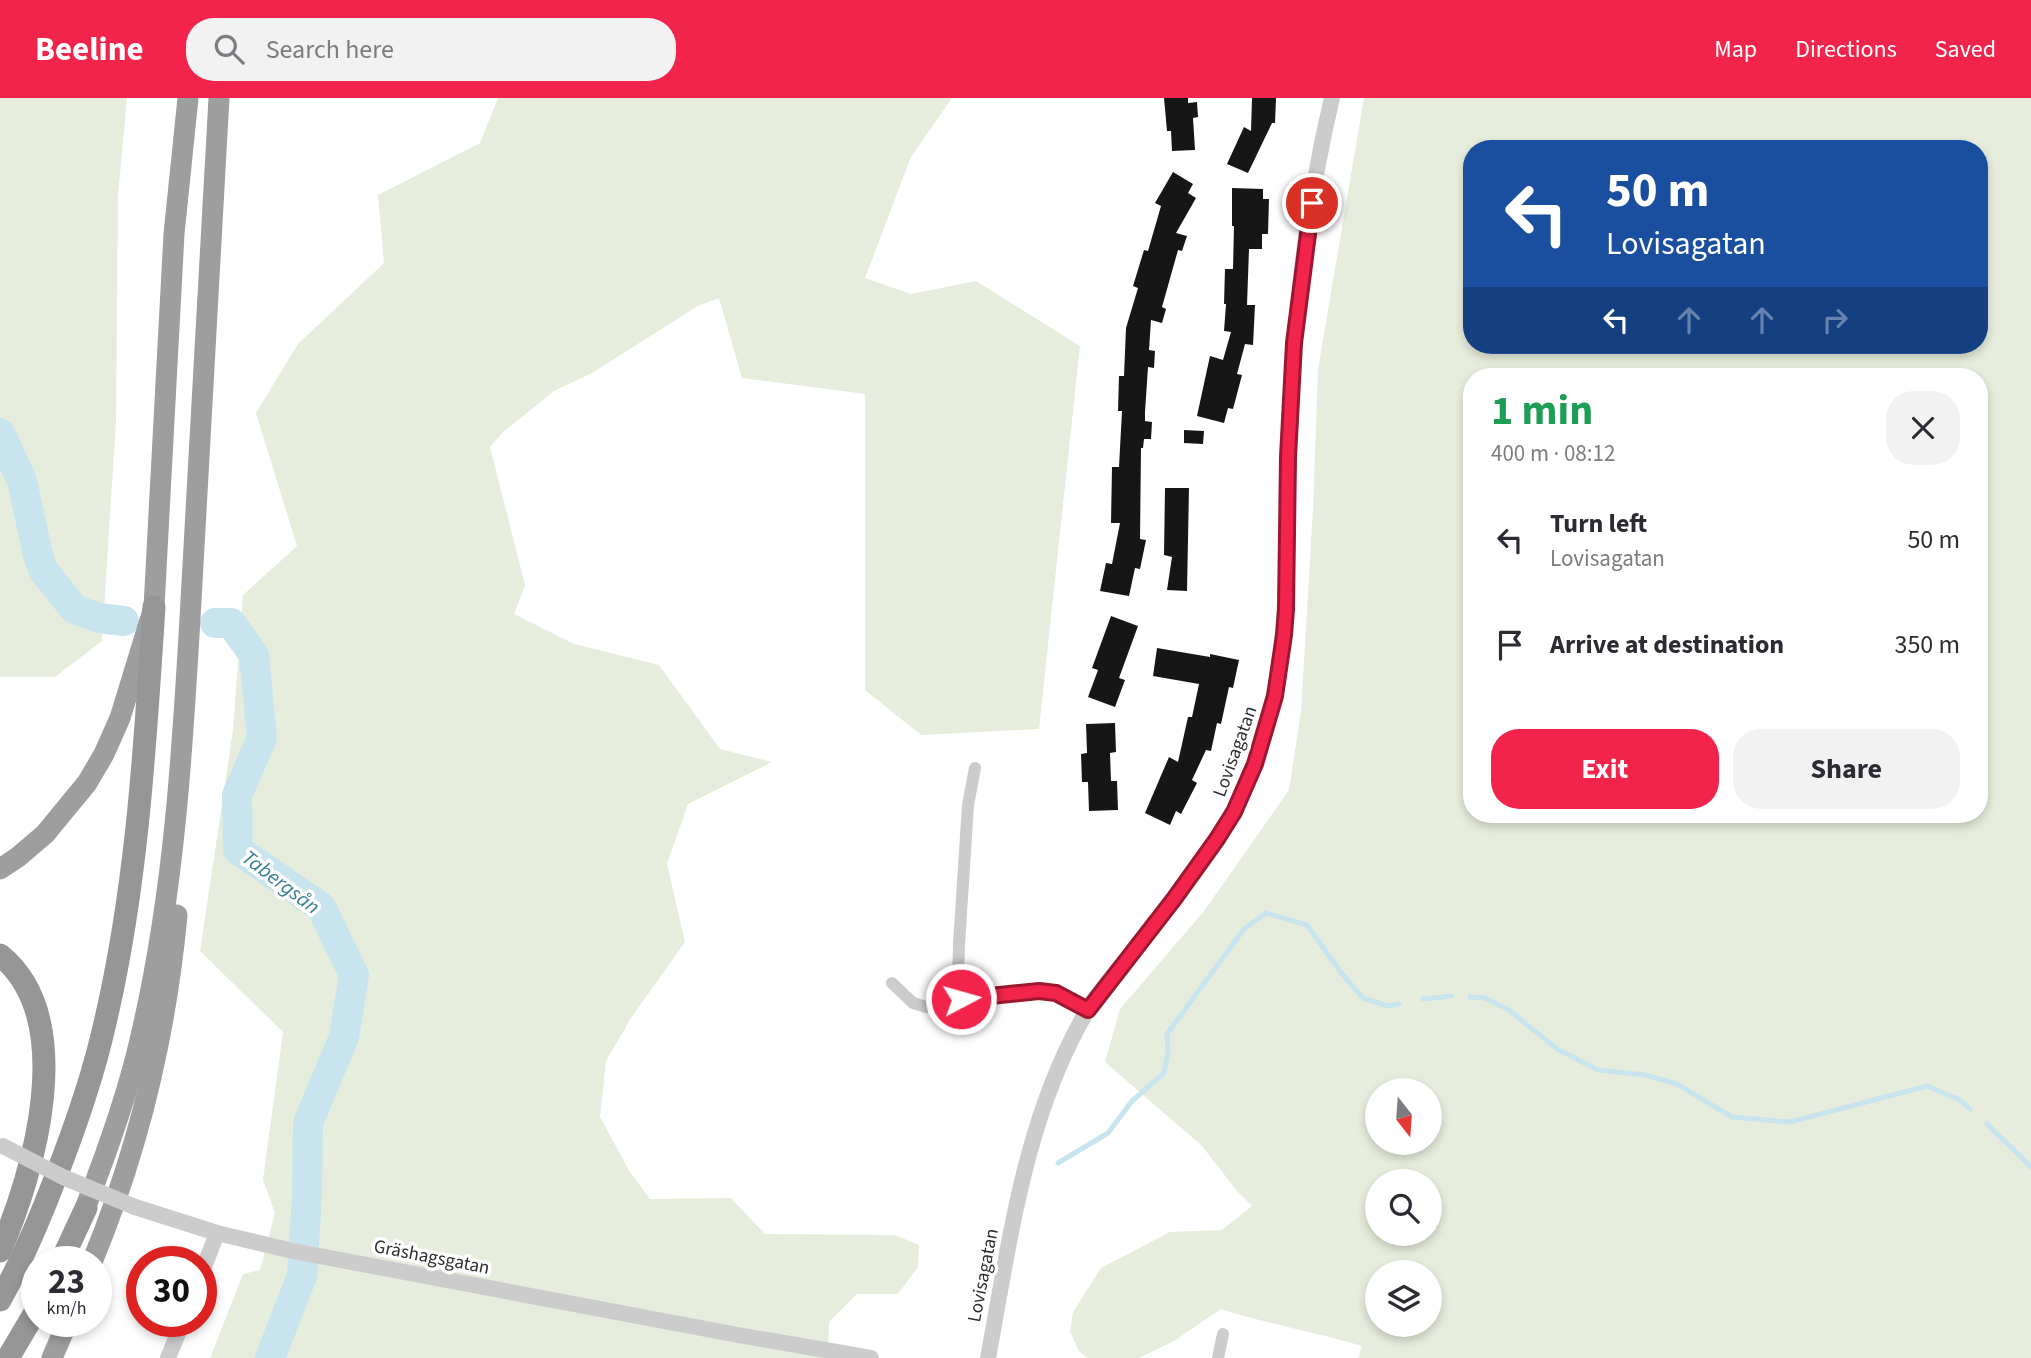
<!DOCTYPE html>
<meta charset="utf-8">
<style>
:root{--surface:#fff;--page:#f2f2f3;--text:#2b2b33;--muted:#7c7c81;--accent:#f3244c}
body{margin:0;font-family:"Source Sans 3",sans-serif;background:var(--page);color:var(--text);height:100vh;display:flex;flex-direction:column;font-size:26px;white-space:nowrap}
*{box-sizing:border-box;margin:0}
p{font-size:23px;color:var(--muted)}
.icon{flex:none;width:38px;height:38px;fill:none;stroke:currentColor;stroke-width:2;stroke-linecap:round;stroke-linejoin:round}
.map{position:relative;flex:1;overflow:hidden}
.panel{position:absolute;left:1463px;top:270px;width:525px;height:455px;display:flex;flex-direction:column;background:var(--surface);border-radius:28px;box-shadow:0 4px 10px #0003}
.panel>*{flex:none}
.hud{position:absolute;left:1463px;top:42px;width:525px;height:214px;border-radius:28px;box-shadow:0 4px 10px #0003;background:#1a4fa0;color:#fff;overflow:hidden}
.needle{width:46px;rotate:163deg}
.buttons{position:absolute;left:1365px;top:980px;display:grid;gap:14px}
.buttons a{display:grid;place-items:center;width:77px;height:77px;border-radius:50%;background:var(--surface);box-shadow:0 4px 10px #0003;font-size:35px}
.speed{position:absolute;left:21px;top:1148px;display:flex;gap:14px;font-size:35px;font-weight:700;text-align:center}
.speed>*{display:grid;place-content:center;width:91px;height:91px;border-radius:50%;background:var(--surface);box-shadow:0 4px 10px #0003;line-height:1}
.speed small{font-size:18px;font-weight:400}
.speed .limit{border:10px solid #d22;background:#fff;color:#111}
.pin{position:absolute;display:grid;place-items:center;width:60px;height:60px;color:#fff;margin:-30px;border:4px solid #fff;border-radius:50%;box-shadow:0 2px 7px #0007}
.me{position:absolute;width:77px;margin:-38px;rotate:84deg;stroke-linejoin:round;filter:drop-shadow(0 0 5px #0008)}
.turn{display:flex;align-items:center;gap:24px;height:147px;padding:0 28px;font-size:32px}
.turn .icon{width:91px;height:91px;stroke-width:2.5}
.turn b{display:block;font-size:49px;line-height:60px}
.lanes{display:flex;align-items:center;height:66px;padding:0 28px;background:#0003;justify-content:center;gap:35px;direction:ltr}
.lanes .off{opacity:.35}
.round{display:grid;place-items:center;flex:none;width:74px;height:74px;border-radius:28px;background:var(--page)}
.headline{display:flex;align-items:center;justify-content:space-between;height:119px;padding:0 28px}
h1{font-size:42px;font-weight:700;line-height:52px;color:#1e9e55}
.button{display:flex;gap:14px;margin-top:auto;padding:14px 28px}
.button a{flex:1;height:80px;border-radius:28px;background:var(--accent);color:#fff;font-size:28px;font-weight:700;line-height:80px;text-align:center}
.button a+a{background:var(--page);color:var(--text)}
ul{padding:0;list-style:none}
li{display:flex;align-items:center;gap:21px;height:105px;padding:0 28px}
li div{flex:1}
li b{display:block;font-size:26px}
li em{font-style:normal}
header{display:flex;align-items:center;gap:42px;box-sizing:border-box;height:98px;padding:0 35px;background:var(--accent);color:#fff}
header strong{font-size:33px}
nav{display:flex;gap:38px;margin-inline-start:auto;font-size:24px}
.search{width:490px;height:63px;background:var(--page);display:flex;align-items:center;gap:18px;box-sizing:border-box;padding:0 24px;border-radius:28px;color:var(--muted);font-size:26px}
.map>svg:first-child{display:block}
.green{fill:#e7eddc;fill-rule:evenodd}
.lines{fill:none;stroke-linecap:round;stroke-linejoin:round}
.stream{stroke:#c7e4ef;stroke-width:5}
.river{stroke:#c7e4ef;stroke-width:30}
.building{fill:#161616}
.minor{stroke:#ccc;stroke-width:12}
.tertiary{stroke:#ccc;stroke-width:16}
.trunk{stroke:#9e9e9e;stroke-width:21}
.motorway{stroke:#969696;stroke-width:23}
.tertiary-bridge{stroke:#ccc;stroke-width:16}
.route-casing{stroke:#9e1731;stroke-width:18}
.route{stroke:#f3244c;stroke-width:12}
.labels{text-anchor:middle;stroke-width:7;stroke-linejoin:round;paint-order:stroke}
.street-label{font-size:19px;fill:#2f2f2f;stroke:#fff}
.water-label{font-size:21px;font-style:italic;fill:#367e98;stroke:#fff}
</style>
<header>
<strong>Beeline</strong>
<div class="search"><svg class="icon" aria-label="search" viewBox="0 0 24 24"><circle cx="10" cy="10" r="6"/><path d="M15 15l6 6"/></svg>Search here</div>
<nav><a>Map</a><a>Directions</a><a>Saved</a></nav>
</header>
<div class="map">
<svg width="2031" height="1260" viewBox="0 0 2031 1260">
<rect width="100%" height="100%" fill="#fff"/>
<!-- green -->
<g class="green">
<path d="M0,0H127L118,98L116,323L102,543L55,579H0Z"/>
<path d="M498,0H952L911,59L865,180L911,196L976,183L1080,248L1039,631L921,637L865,592V296L742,280L719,200L698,208L592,275L554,293L502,335L490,349L525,487L514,516L574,546L659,567L720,651L772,664L688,706L667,766L685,844L631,920L606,963L600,1019L630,1074L650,1101L731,1100L765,1136L895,1137L919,1147L918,1169L898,1196H857L829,1224L828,1260H210L243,1176L260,1172L275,1115L263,1082L283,934L200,853L233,632L243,497L297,448L256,315L298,246L384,165L378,97L480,45Z"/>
<path d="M1364,0H2031V1260H1358L1362,1248C1315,1234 1267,1226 1221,1211L1174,1243L1139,1260H1087L1079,1253L1070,1234L1073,1214L1101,1170L1170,1134L1222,1132L1252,1108L1237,1093L1202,1048L1105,964L1120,911L1204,813L1289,692L1301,614L1313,411L1318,271ZM1472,51H1979V247H1472ZM1472,278H1979V716H1472ZM1377,992H1430V1045H1377ZM1377,1083H1430V1136H1377ZM1377,1174H1430V1227H1377Z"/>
</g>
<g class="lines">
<!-- stream -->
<g class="stream">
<path d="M1470,899L1485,900L1509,912L1557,951L1598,972L1645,977L1677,986L1732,1019L1790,1024L1927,988L1960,1002L1970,1011"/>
<path d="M1423,901L1452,898"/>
<path d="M1987,1026L2031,1069"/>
<path d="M1058,1065L1108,1035L1132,1003L1164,975L1168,953L1167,936L1244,831L1266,815L1307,827L1342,876L1363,900L1388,908L1399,906"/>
</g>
<!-- river -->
<g class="river">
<path d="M0,335L22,383L38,457L43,472L74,511L99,520L124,523"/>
<path d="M215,525H231L254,557L262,640L237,697L238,752L321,809L354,877L344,939L308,1025L307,1098L302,1178L270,1260"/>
</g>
</g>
<!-- building -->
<g class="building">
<path d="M1164,0H1188V5L1197,4L1198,19L1193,20L1195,52L1172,53L1171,33H1167Z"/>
<path d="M1252,0H1276L1275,25H1272L1248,75L1227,66L1244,29L1251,33Z"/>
<path d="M1173,74L1193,86L1188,95L1196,100L1176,135L1187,138L1182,153L1178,152L1162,209L1166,211L1162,225L1151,222L1149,252L1155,253L1154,270L1148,269L1145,314V323L1152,324L1151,341H1144L1143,350H1141L1140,441L1146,442L1140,471L1135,470L1129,498L1100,493L1106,465L1112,466L1120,425H1111L1112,369H1119L1122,313H1118L1119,278H1124L1126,230L1138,190L1133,188L1144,152L1148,153L1161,108L1155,105Z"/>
<path d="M1232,90L1263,91V101H1269L1268,136H1262V151H1249L1247,207H1255L1253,247L1245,246L1237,276L1242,277L1233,311L1228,310L1224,325L1197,318L1210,258L1223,262L1231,234L1224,233L1226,206H1224L1225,171H1233L1234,128H1232Z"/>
<path d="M1184,332L1204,333L1203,346L1184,345Z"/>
<path d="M1165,390H1189L1187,493L1167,492L1172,459L1164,457Z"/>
<path d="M1111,518L1138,528L1119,580L1125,582L1115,609L1088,599L1098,572L1092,570Z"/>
<path d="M1157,550L1210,559V556L1239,562L1233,590L1229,589L1221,626L1217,625L1211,653L1206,652L1192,682L1197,685L1181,716L1176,713L1170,727L1145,715L1169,659L1178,664L1188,619H1192L1199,586L1153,578Z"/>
<path d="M1115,625L1116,654L1110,655L1111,683H1117L1118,712L1089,713L1088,684H1082L1081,656L1087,655L1086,626Z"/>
</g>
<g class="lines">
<!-- minor -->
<g class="minor">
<path d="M892,885L913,905L926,909L961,901L1039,893L1056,895L1088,912"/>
<path d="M961,901L958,881L959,846L968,707L975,670"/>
<path d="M1218,1260L1223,1236"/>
</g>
<!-- tertiary -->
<g class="tertiary">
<path d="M135,1109L217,1135L293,1153L738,1237L871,1260"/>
<path d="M201,1177L217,1135"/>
<path d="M168,1260L183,1223"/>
<path d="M988,1260C1010,1142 1025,1018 1087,913C1100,891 1120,870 1136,849C1169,805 1208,763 1234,713C1247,688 1257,660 1265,632C1292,543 1285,451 1288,359C1292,239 1304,117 1332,0"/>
</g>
<!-- trunk -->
<g class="trunk">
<path d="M0,771L18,759L45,736L87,685L104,656L120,620L154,509L174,136L188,0"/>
<path d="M86,1108C107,1054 127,999 140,942C177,787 184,626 193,467C202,311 210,156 219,0"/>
<path d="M92,1164C138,1053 166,936 177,817"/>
<path d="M52,1260L68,1223"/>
</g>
<!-- motorway -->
<g class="motorway">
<path d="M0,857C79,921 34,1075 0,1153"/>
<path d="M61,1164L86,1110"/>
<path d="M0,1202C22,1163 39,1123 55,1081C75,1030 93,979 105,925C137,789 145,649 154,509"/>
<path d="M8,1260L37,1211"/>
</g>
<!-- tertiary-bridge -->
<path class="tertiary-bridge" d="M3,1048L63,1079L135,1109"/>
</g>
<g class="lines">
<defs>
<path id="route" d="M961,901L1039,893L1056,895L1088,912L1174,801L1217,741L1234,714L1255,666L1275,598L1284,537L1286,511L1288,359L1294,245L1312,105"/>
</defs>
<!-- route casing -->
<use href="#route" class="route-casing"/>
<!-- route -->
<use href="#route" class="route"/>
</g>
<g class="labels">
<!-- street labels -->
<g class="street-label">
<text transform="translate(1234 653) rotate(-70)" y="7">Lovisagatan</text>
<text transform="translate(432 1158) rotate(11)" y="7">Gräshagsgatan</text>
<text transform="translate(982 1177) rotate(-79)" y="7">Lovisagatan</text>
</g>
<!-- water labels -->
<g class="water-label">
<text transform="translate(281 784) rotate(37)" y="7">Tabergsån</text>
</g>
</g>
</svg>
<div class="buttons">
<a><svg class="needle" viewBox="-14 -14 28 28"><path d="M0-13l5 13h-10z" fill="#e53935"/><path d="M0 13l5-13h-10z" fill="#7c7c81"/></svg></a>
<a><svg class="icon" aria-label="search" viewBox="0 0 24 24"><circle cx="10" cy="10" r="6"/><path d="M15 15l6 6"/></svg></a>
<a><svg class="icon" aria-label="layers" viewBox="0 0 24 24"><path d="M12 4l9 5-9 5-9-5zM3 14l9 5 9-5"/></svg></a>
</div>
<div class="speed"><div>23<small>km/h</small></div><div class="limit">30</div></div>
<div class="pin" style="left:1312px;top:105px;background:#d93025"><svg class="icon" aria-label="arrive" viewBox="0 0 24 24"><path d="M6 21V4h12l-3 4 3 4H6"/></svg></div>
<svg class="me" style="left:961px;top:901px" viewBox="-20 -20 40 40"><circle r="17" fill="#f3244c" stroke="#fff" stroke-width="3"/><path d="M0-11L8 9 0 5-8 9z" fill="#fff"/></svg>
<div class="hud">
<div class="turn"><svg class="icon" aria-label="left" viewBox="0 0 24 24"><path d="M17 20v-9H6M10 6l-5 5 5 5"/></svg><div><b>50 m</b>Lovisagatan</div></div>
<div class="lanes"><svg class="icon" aria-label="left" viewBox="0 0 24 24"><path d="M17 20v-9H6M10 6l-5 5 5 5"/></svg><svg class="icon off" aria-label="ahead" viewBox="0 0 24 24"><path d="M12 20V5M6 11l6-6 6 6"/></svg><svg class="icon off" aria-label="ahead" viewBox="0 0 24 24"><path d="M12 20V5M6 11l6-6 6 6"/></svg><svg class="icon off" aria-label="right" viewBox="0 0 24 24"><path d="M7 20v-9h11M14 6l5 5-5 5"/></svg></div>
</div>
<section class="panel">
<div class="headline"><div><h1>1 min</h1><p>400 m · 08:12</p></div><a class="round"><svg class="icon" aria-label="close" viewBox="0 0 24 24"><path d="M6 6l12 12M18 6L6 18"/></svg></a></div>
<ul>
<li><svg class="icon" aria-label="left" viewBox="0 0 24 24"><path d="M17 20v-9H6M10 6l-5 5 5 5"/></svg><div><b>Turn left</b><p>Lovisagatan</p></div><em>50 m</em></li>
<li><svg class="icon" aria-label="arrive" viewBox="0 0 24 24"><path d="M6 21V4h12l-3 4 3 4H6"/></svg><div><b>Arrive at destination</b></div><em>350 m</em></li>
</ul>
<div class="button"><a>Exit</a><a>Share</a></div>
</section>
</div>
